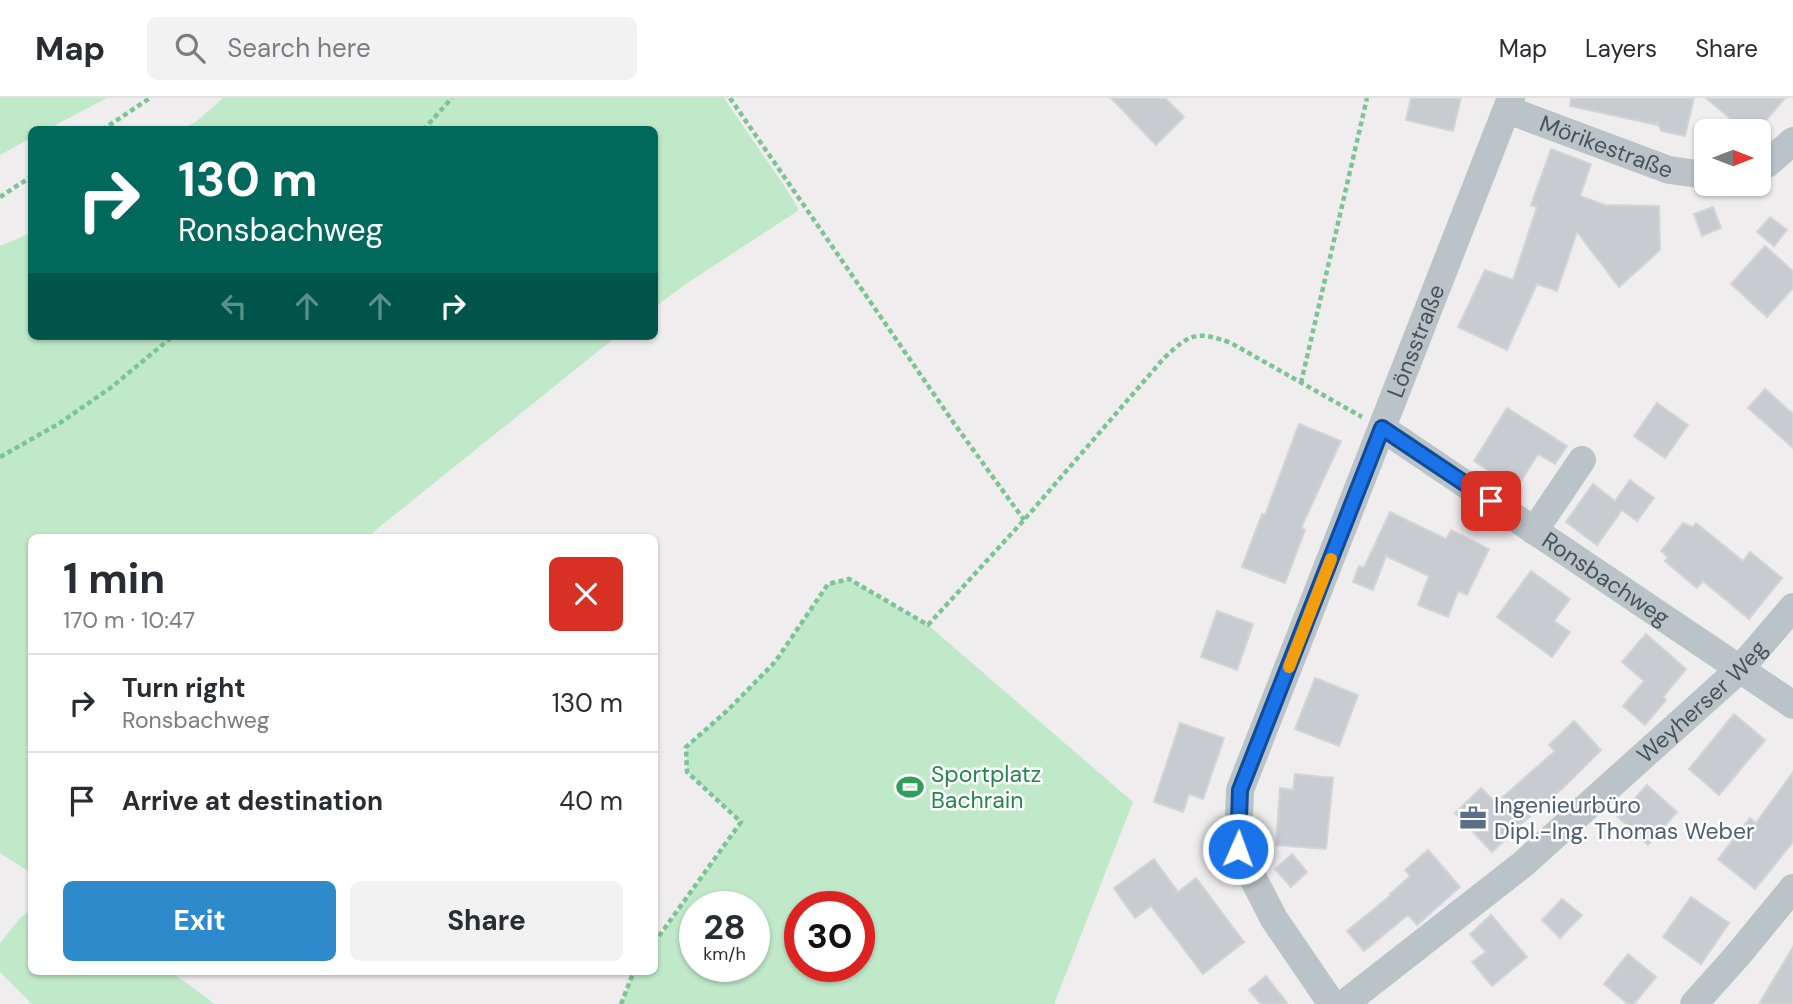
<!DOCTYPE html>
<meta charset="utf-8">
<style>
:root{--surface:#fff;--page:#f2f2f3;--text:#2b2b33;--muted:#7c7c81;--line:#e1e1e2;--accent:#2e8aca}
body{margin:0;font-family:"DM Sans",sans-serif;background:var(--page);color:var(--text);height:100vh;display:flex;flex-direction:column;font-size:26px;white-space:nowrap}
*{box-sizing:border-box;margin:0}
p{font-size:23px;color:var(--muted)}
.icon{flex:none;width:38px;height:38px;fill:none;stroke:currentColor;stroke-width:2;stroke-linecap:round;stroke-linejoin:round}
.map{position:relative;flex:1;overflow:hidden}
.side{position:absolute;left:28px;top:436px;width:630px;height:441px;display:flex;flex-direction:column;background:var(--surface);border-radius:10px;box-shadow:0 2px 5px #0004}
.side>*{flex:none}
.guide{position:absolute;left:28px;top:28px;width:630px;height:214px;border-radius:10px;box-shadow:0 2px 5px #0004;background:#00695c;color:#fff;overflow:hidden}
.needle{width:46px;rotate:90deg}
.buttons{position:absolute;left:1694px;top:21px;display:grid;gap:14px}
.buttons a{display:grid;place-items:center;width:77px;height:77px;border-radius:10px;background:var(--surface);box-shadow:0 2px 5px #0004;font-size:35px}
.speed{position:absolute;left:679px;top:793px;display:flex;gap:14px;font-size:35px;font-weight:700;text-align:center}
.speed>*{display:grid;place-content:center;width:91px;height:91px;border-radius:50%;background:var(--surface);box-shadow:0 2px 5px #0004;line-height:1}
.speed small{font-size:18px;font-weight:400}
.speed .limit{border:10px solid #d22;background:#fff;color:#111}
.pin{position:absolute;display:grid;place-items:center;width:60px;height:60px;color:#fff;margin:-30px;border-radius:14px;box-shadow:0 4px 10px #0006}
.me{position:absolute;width:77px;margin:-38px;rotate:2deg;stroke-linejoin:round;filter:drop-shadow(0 0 5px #0008)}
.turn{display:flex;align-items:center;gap:24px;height:147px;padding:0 35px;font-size:32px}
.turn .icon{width:91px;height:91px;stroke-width:2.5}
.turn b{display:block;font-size:49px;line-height:60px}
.lanes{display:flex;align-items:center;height:66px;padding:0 35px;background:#0003;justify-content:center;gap:35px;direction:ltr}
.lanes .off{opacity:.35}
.round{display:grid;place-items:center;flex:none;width:74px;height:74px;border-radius:10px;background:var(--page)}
.head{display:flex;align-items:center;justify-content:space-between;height:119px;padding:0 35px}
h1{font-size:42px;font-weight:700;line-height:52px}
.action{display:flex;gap:14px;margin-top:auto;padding:14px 35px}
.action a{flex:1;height:80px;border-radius:10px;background:var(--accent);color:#fff;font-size:28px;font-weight:700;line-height:80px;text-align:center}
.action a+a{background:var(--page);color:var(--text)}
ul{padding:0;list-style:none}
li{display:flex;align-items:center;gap:21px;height:98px;padding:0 35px;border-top:2px solid var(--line)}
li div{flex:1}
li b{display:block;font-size:26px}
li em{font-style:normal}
header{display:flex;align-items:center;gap:42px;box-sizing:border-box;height:98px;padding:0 35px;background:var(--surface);border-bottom:2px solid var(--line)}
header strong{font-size:33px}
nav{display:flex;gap:38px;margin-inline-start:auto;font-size:24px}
.search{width:490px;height:63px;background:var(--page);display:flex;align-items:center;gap:18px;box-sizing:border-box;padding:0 24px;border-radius:10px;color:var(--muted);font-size:26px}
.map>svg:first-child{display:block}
.green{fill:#c0e9ca;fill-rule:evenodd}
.building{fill:#c8cbcf;stroke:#d2d5d8;stroke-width:2}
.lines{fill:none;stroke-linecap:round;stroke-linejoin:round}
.path{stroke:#7cc395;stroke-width:4.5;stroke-dasharray:5 3.5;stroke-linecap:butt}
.minor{stroke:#bac4c8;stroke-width:28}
.route-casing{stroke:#114b97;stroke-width:18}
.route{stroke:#1a73e8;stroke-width:12}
.slow{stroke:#f59e0b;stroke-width:12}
.labels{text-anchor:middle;stroke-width:5;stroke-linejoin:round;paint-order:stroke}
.street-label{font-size:23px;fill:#485358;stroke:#fff}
.leisure-label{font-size:23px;fill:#27864d;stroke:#fff;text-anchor:start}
.service-label{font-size:23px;fill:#4e5e75;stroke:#fff;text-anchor:start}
</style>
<header>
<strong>Map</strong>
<div class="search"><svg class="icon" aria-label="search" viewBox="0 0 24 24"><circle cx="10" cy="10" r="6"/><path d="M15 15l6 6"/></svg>Search here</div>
<nav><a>Map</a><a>Layers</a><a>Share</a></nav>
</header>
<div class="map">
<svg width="1793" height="906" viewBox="0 0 1793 906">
<rect width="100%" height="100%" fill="#f0edee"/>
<!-- green -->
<g class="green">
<path d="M0,0H107L48,31L32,32L31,40L0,57Z"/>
<path d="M223,0H724L787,92L799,112L686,186L655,209L654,32L183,31L198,22Z"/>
<path d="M31,135L32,238H617L367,439H32L31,775L0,755V148Z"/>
<path d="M849,481L928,527L1133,704L1054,906H621L634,873H654L655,845L741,724L687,674L686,649L728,612L775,564L828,486ZM754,808V868H695V808ZM800,808H859V868H800Z"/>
<path d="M31,811L32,873H170L215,906H32L0,874V845L20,820Z"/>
</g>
<!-- building -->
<g class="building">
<path d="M1111,0H1165L1184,19L1156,47Z"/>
<path d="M1411,0H1461L1453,33L1406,22Z"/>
<path d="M1571,0H1694L1685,38L1661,33L1657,23V27L1570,8Z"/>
<path d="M1706,0H1785L1757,33H1745Z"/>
<path d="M1551,51L1591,66L1580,98L1605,107L1659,108L1660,152L1619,189L1577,134L1557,193L1537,186L1507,252L1458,229L1485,172L1513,182L1537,109L1531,107Z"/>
<path d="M1713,109L1721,130L1702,138L1694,116Z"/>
<path d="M1770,119L1787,132L1774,148L1757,134Z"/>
<path d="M1765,148L1793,173V190L1767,219L1731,186Z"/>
<path d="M1765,291L1793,316V350L1748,310Z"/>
<path d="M1657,305L1688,327L1665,360L1634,338Z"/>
<path d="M1507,310L1567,348L1555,366L1538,356L1516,391L1474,363Z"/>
<path d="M1299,326L1341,343L1301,430L1305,432L1285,485L1242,469L1262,416L1265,417Z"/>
<path d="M1630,382L1654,400L1637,423L1622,412L1597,447L1566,424L1593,386L1615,403Z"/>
<path d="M1390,414L1446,441L1451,432L1489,451L1467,497L1458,493L1448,519L1418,507L1429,478L1386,458L1373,492L1353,484L1359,468L1364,470Z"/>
<path d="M1683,425L1693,429L1696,425L1743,463L1750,454L1782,480L1749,521L1703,483L1697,490L1665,463L1668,459L1661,453Z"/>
<path d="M1531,473L1570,501L1554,523L1570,534L1552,559L1497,519Z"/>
<path d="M1217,513L1253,526L1237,572L1201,559Z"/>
<path d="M1646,536L1686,571L1663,599L1666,602L1645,627L1623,608L1644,583L1622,564Z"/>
<path d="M1315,580L1358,597L1339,648L1295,631Z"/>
<path d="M1734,616L1765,642L1719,697L1689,671Z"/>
<path d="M1574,623L1601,652L1563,690L1507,738L1508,739L1492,754L1455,715L1481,690L1496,705L1555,653L1549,647Z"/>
<path d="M1180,625L1224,640L1203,701L1189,696L1183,714L1154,704Z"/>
<path d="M1793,674V744L1755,791L1718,761L1750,720L1756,725Z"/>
<path d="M1295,676L1333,680L1326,751L1276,747L1280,690L1293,692Z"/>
<path d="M1647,687L1677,714L1648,747L1618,719Z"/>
<path d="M1428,752L1460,789L1417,827L1408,817L1364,853L1347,833L1391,797L1390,796L1410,778L1405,772Z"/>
<path d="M1292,756L1307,774L1291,789L1275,771Z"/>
<path d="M1154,761L1178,794L1196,780L1244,844L1203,876L1151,808L1135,820L1114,790Z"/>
<path d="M1691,799L1729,825L1701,866L1663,839Z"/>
<path d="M1562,801L1582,817L1560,840L1542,822Z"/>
<path d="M1491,817L1527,859L1492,888L1472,864L1486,854L1470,836Z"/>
<path d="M1793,849V906H1759Z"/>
<path d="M1628,856L1656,879L1634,906H1628L1604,886Z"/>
<path d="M1266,878L1288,906H1261L1249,892Z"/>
</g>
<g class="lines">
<!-- path -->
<g class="path">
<path d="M730,0L951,321L1024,422"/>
<path d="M102,32L150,0"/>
<path d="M423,32L452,0"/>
<path d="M0,99L32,78"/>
<path d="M1301,285L1367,0"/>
<path d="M0,359L60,325L113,288L173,238"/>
<path d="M654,845L741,724L687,674L686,649L728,612L775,564L828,486L849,481L928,527L1024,422L1164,260C1190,236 1196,232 1231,245L1362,319"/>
<path d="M621,906L634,873"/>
</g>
<!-- minor -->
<g class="minor">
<path id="s1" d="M1508,12L1669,72L1706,77"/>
<path d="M1759,69L1767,66L1793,43"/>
<path id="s2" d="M1382,330L1793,607"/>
<path d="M1534,433L1582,362"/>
<path id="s3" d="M1332,906L1274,821L1238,751L1240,692L1511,0"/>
<path id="s4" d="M1344,906L1523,766L1740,571L1793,509"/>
<path d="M1694,906L1737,858L1793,790"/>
</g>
</g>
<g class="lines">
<defs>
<path id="route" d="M1238,751L1240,692L1382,330L1491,403"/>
</defs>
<!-- route casing -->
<use href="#route" class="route-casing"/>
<!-- route -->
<use href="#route" class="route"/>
<!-- slow -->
<path class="slow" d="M1289,569L1331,461"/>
</g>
<!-- icons -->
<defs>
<symbol id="stadium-bare" viewBox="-9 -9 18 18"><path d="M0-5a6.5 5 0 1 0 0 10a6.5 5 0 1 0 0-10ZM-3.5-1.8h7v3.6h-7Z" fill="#2e9e5b" stroke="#fff" stroke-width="2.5" paint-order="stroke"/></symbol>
<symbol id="office-bare" viewBox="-9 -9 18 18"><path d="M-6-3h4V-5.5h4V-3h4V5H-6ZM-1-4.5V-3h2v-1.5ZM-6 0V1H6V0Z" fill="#5c6f8a" stroke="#fff" stroke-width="2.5" paint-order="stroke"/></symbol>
</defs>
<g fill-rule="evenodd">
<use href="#stadium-bare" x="891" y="670" width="38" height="38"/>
<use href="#office-bare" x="1454" y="701" width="38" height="38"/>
</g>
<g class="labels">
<!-- street labels -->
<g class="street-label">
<text dy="8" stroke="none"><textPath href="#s1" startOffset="105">Mörikestraße</textPath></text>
<text dy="8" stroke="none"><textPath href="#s3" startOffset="723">Lönsstraße</textPath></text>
<text dy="8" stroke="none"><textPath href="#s2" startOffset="270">Ronsbachweg</textPath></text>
<text dy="8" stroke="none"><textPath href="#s4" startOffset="469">Weyherser Weg</textPath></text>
</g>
<!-- leisure labels -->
<g class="leisure-label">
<text x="931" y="684">Sportplatz<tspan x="931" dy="26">Bachrain</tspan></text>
</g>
<!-- service labels -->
<g class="service-label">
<text x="1494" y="715">Ingenieurbüro<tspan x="1494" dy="26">Dipl.-Ing. Thomas Weber</tspan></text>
</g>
</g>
</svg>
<div class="buttons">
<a><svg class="needle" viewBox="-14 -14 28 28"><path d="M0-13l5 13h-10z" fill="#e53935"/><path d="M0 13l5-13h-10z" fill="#7c7c81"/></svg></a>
</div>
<div class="speed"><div>28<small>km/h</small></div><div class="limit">30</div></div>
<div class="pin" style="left:1491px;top:403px;background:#d93025"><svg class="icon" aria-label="arrive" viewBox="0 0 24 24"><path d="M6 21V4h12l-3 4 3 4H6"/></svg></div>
<svg class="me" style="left:1238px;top:751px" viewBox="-20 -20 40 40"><circle r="17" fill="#1a73e8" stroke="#fff" stroke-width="3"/><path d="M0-11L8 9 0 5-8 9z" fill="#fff"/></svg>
<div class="guide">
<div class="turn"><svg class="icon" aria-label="right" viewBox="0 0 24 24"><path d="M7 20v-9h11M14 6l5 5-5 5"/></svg><div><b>130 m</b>Ronsbachweg</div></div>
<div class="lanes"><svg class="icon off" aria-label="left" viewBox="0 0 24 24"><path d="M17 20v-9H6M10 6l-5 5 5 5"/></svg><svg class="icon off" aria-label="ahead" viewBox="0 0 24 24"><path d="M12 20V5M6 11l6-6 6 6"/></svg><svg class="icon off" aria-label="ahead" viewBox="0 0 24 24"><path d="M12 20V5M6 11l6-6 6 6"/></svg><svg class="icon" aria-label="right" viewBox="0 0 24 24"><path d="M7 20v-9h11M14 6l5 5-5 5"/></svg></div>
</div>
<section class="side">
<div class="head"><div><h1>1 min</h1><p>170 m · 10:47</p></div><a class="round" style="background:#d93025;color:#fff"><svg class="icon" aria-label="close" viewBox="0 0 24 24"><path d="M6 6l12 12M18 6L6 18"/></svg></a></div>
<ul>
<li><svg class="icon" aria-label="right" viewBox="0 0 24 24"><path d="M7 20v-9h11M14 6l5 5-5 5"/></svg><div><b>Turn right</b><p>Ronsbachweg</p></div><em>130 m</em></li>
<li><svg class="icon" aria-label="arrive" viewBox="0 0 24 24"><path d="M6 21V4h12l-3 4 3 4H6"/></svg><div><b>Arrive at destination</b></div><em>40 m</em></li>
</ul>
<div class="action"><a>Exit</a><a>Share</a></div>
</section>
</div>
